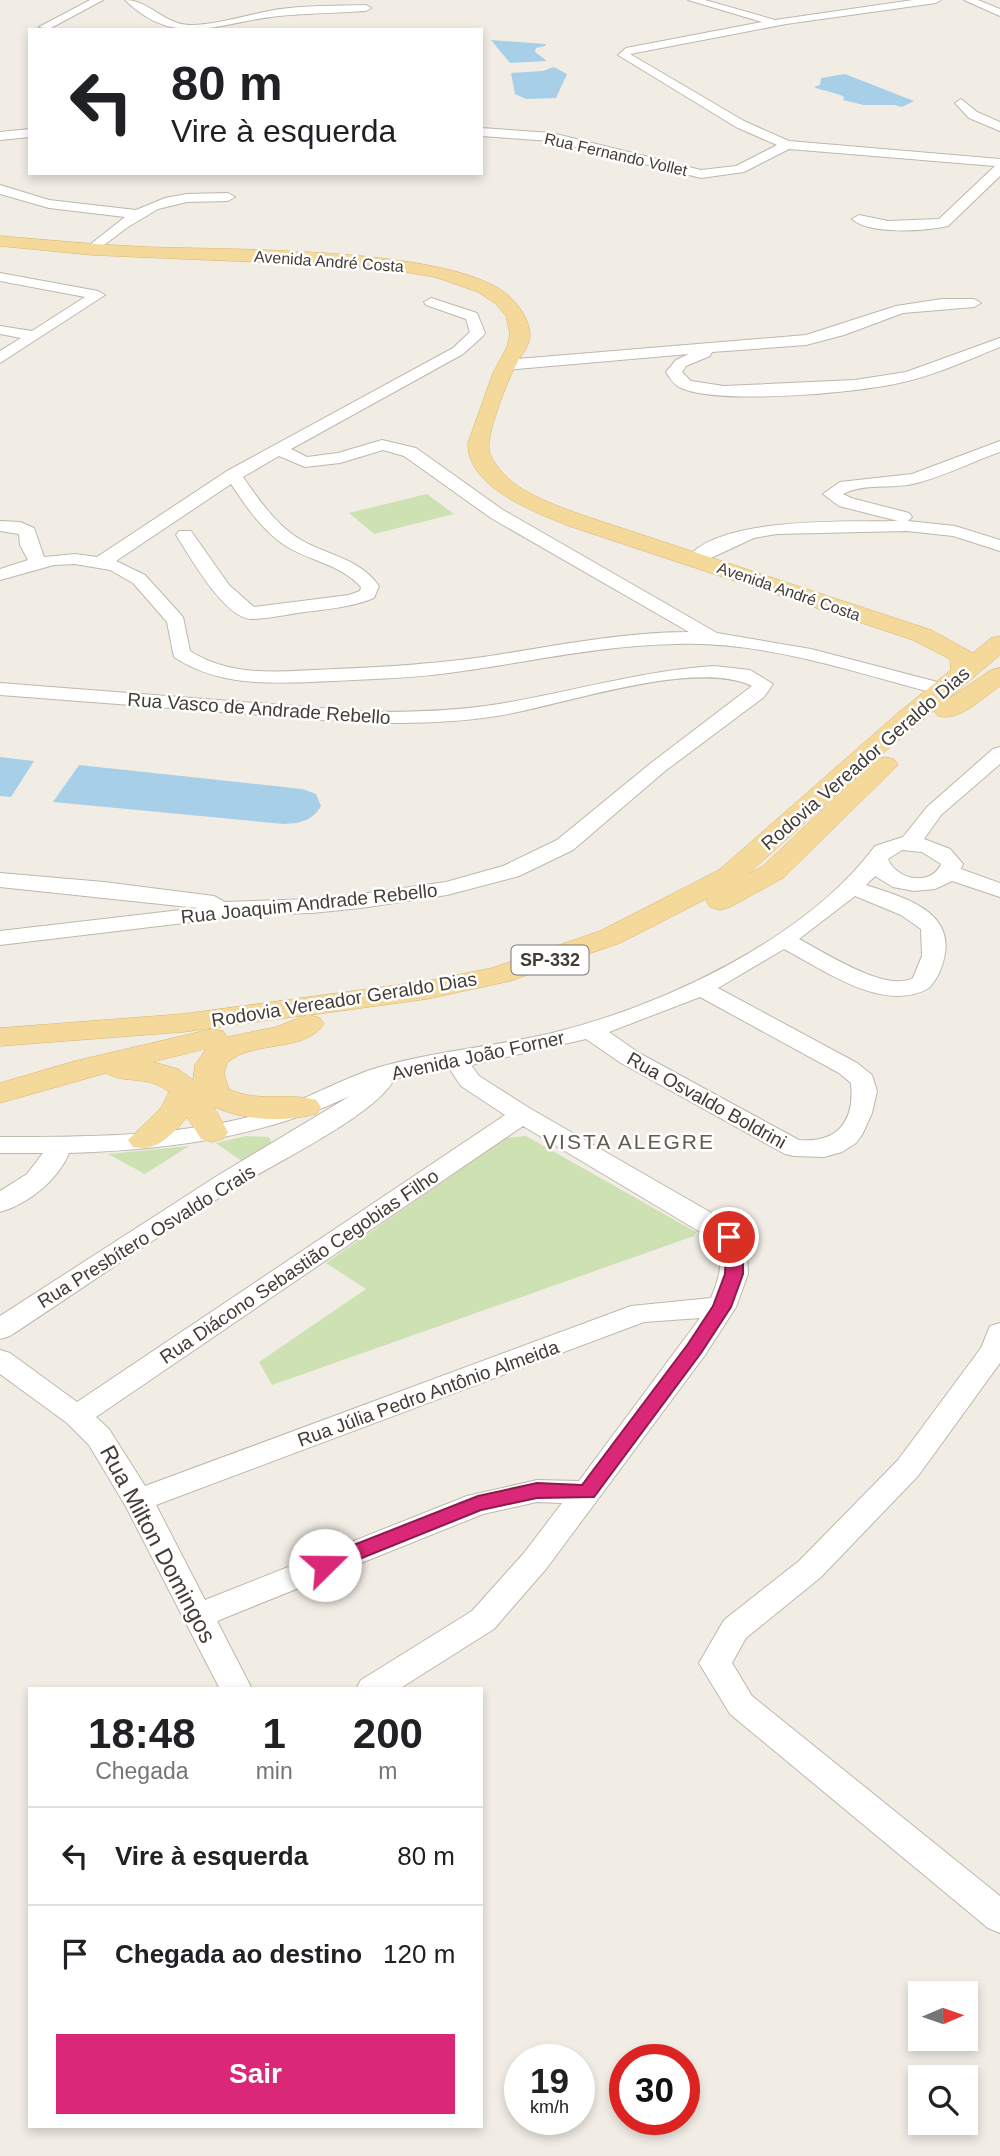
<!DOCTYPE html>
<html lang="pt">
<meta charset="utf-8">
<style>
:root{--surface:#fff;--page:#f2f2f2;--text:#202124;--muted:#757577;--line:#e0e0e0;--accent:#db2777}
body{margin:0;font-family:Helvetica,sans-serif;background:var(--page);color:var(--text);height:100vh;display:flex;flex-direction:column;font-size:26px;white-space:nowrap}
*{box-sizing:border-box;margin:0}
p{font-size:23px;color:var(--muted)}
.icon{flex:none;width:38px;height:38px;fill:none;stroke:currentColor;stroke-width:2;stroke-linecap:round;stroke-linejoin:round}
.map{position:relative;flex:1;overflow:hidden}
.panel{position:absolute;left:28px;top:1687px;width:455px;height:441px;display:flex;flex-direction:column;background:var(--surface);border-radius:0px;box-shadow:0 4px 10px #0003}
.panel>*{flex:none}
.hud{position:absolute;left:28px;top:28px;width:455px;height:147px;border-radius:0px;box-shadow:0 4px 10px #0003;background:#fff;color:var(--text);overflow:hidden}
.needle{width:46px;rotate:88deg}
.tools{position:absolute;left:908px;top:1981px;display:grid;gap:14px}
.tools a{display:grid;place-items:center;width:70px;height:70px;border-radius:0px;background:var(--surface);box-shadow:0 4px 10px #0003;font-size:35px}
.speed{position:absolute;left:504px;top:2044px;display:flex;gap:14px;font-size:35px;font-weight:700;text-align:center}
.speed>*{display:grid;place-content:center;width:91px;height:91px;border-radius:50%;background:var(--surface);box-shadow:0 4px 10px #0003;line-height:1}
.speed small{font-size:18px;font-weight:400}
.speed .limit{border:10px solid #d22;background:#fff;color:#111}
.pin{position:absolute;display:grid;place-items:center;width:60px;height:60px;color:#fff;margin:-30px;border:4px solid #fff;border-radius:50%;box-shadow:0 2px 7px #0007}
.me{position:absolute;width:77px;margin:-38px;rotate:68deg;stroke-linejoin:round;filter:drop-shadow(0 0 5px #0008)}
.turn{display:flex;align-items:center;gap:24px;height:147px;padding:0 28px;font-size:32px}
.turn .icon{width:91px;height:91px;stroke-width:2.5}
.turn b{display:block;font-size:49px;line-height:60px}
.eta{display:flex;justify-content:space-evenly;align-items:center;height:119px;text-align:center}
.eta b{font-size:42px;font-weight:800;line-height:49px}
.button{display:flex;gap:14px;margin-top:auto;padding:14px 28px}
.button a{flex:1;height:80px;border-radius:0px;background:var(--accent);color:#fff;font-size:28px;font-weight:800;line-height:80px;text-align:center}
ul{padding:0;list-style:none}
li{display:flex;align-items:center;gap:21px;height:98px;padding:0 28px;border-top:2px solid var(--line)}
li div{flex:1}
li b{display:block;font-size:26px}
li em{font-style:normal}
.map>svg:first-child{display:block}
.green{fill:#cde1b2}
.water{fill:#a7cfe8}
.lines{fill:none;stroke-linecap:round;stroke-linejoin:round}
.minor-casing{stroke:#beb7ac;stroke-width:2}
.major-casing{stroke:#d7b56d;stroke-width:1}
.minor{fill:#fff;fill-rule:evenodd}
.major{fill:#f4d99b;fill-rule:evenodd}
.route{fill:#db2777;stroke:#8e194d;stroke-width:2}
.labels{text-anchor:middle;stroke-width:5;stroke-linejoin:round;paint-order:stroke}
.far-street-label{font-size:16px;fill:#433d35;stroke:#fff}
.shield{fill:#fff;stroke:#7b7772;stroke-width:2}
.shield-label{font-size:18px;font-weight:bold;fill:#433d35}
.street-label{font-size:19px;fill:#433d35;stroke:#fff}
.neighbourhood-label{font-size:21px;letter-spacing:2px;fill:#645b4e;stroke:#fff}
.near-street-label{font-size:23px;fill:#433d35;stroke:#fff}
</style>
<div class="map">
<svg width="1000" height="2156" viewBox="0 0 1000 2156">
<rect width="100%" height="100%" fill="#f1ede5"/>
<!-- green -->
<g class="green">
<path d="M427,494L454,514L374,534L349,513Z"/>
<path d="M246,1136L269,1137L273,1145L246,1164L216,1143Z"/>
<path d="M526,1136L696,1232L694,1236L272,1385L259,1362L366,1289L326,1263L506,1138Z"/>
<path d="M189,1146L145,1174L108,1154Z"/>
</g>
<!-- water -->
<g class="water">
<path d="M491,40L546,44L545,46L536,48L535,52L547,61L510,63Z"/>
<path d="M554,67L567,74L556,98L526,99L515,94L511,73L543,71Z"/>
<path d="M845,74L914,101L902,107L894,105H864L843,100L844,97C838,93 823,91 814,87L820,85L821,78Z"/>
<path d="M0,757L34,761L11,797L0,796Z"/>
<path d="M79,765L302,789L316,794L321,806C312,821 301,823 284,824L53,802Z"/>
</g>
<g class="lines">
<defs>
<g id="minor">
<path d="M90,0H103L49,29L39,27Z"/>
<path d="M125,0C149,0 164,24 189,25C217,25 246,15 274,10C304,5 336,6 366,5L371,8L366,11C337,13 308,13 279,16C218,22 177,50 125,0Z"/>
<path d="M688,0H705L775,20L913,0H941L936,3L786,24L630,54L744,121L789,141L1000,159V176L948,226C925,231 870,235 852,219L859,215L888,221L939,219L995,166L789,149L744,172L701,178L552,141L481,136V128L552,133L701,170L736,166L777,145L736,127L618,55L626,48L762,22Z"/>
<path d="M964,0H978L1000,9V16Z"/>
<path d="M961,99L977,112L1000,122V131L969,118L955,103Z"/>
<path d="M30,129V137L0,140V132Z"/>
<path d="M0,185L49,200L136,210L165,198L187,194L228,193L235,197L228,201L187,202L158,209L128,227L92,254L85,250L87,247L125,217L49,208L0,194Z"/>
<path d="M0,273L98,291L105,295L0,363V351L21,338L0,334V326L32,331L85,297L0,281Z"/>
<path d="M431,298L477,313L485,333L483,336L463,354L291,449L307,457L338,453L382,440L416,448L503,510L717,633L811,649L949,685L952,689L949,693L942,695C855,673 768,641 677,644C602,645 529,662 456,672C415,678 375,679 334,681C278,683 222,689 174,657L167,622L133,583L110,570L75,564L54,565L0,580V569L28,560L20,545L19,534L0,531V521L20,522L34,528L44,557L75,554L97,557L227,471L453,348L470,332L466,319L426,305L424,302ZM383,450L404,456L491,518L689,632C620,632 551,647 483,657C433,664 385,667 335,669C285,671 234,679 190,651L183,617L145,575L116,561L231,484C247,508 264,533 289,548C314,562 341,565 361,587L360,591L349,595L254,607L229,585L191,531H179L176,535C190,556 223,617 251,619C268,619 288,614 305,612C329,609 352,607 374,598L379,586C359,558 329,556 301,540C276,525 259,500 243,477L279,456L305,467L340,463Z"/>
<path d="M942,299H974L981,303L974,307L903,313L844,335L806,345L712,352L710,356L686,366L682,372L691,381L724,386L855,380L906,372L1000,338V347C967,360 934,376 899,383C856,393 719,405 681,388C674,385 670,378 666,372L676,360L689,354L506,370L498,365L506,360L806,335L896,306Z"/>
<path d="M1000,441V452C971,462 943,477 913,484C890,489 864,483 843,494L851,498L909,513L912,517L908,521L955,526L1000,540V551L953,536L907,531L777,534L754,538L702,562L696,563L687,558C720,516 848,522 898,521L839,506L823,494L840,482L912,474Z"/>
<path d="M714,666L750,670L773,684L764,697L665,771L573,850L519,876L447,895L361,908L312,913L229,915L209,920L0,945V931L198,908L0,887V873L104,882L214,896L225,902L312,899L361,894L446,882L503,866L557,840L651,763L752,686C694,658 561,706 497,716C414,729 332,721 249,714C166,708 83,701 0,695V683L371,712C413,712 457,711 499,704C571,692 640,671 714,666Z"/>
<path d="M1000,747V764L941,815L924,839L950,849L963,864L961,869L1000,883V897L952,881L935,889L914,891L893,887L875,876L866,885C899,896 952,909 945,953C943,967 938,978 929,988C884,1014 824,970 784,949L718,988L857,1063L872,1075L877,1091L872,1113L862,1135L856,1143L842,1152L824,1157L794,1156L785,1154L621,1063L586,1039L471,1065L479,1076L531,1109L722,1219L738,1231L747,1251L748,1274L736,1307L705,1355L546,1569L494,1629L399,1689H356L361,1680L472,1611L524,1553L562,1503L537,1502L483,1514L217,1621L252,1689H220L125,1505L89,1445L67,1423L0,1374V1350L10,1353L77,1402L505,1115L461,1086L449,1068L390,1080L392,1083C369,1118 277,1162 238,1186C160,1234 86,1286 10,1336L0,1339V1316L217,1176L350,1096C260,1138 167,1150 69,1153C58,1180 28,1204 0,1212V1191L27,1174L43,1153H0V1137C89,1137 181,1137 268,1112C310,1099 348,1074 391,1064C444,1050 498,1046 552,1033C663,1006 806,939 875,846L903,837L927,807L993,749ZM902,850L922,852L941,864C931,887 896,880 888,859ZM855,896L901,915L921,929L922,956L913,978C886,993 824,952 799,939ZM700,997L839,1073L851,1083C855,1121 838,1143 799,1140L639,1053L609,1032ZM523,1126L717,1242C724,1262 719,1279 711,1298L631,1306L145,1486L109,1429L96,1417ZM700,1318L579,1481L537,1480L467,1496L205,1600L156,1505L644,1322Z"/>
<path d="M1000,1323V1363L918,1476L821,1577L746,1638L732,1663L752,1696L1000,1896V1933L988,1928L730,1714L699,1663L724,1620L799,1561L898,1460L981,1348L990,1326Z"/>
</g>
<g id="major">
<path d="M0,236C49,240 98,245 148,247C225,250 460,246 511,298C521,308 529,320 530,335C530,346 521,355 517,363C508,379 490,426 489,443C488,451 491,457 495,463C513,492 555,505 585,516L931,630L973,653L991,638L1000,636V655L876,759L885,757L894,759L898,765L783,878L730,907L720,910L710,907L706,901L708,898L620,943L510,981L427,999L310,1015L320,1018L324,1024C303,1054 253,1039 227,1063L224,1074L229,1089C257,1103 287,1092 316,1100L321,1107L316,1114C286,1122 242,1121 213,1106L228,1132L223,1139L212,1142L201,1139L187,1117C173,1134 156,1153 133,1147L128,1140L161,1108L169,1092C147,1074 126,1085 106,1073L0,1103V1083L75,1061L212,1029L223,1031L227,1037L276,1027L307,1015L183,1032L0,1046V1028L183,1014L427,981L492,968L600,931L719,870L899,712L951,670L950,659L913,640L569,526C535,512 467,488 468,443L493,373L507,347L510,334L506,316L496,304L478,292L435,277L373,267L92,255L0,246ZM874,761L763,866L747,875ZM206,1049L195,1065L193,1080L178,1069L153,1062Z"/>
<path d="M1000,668V686C982,698 960,722 938,716L934,711L938,706L991,670Z"/>
</g>
</defs>
<!-- minor casing -->
<use href="#minor" class="minor-casing"/>
<!-- major casing -->
<use href="#major" class="major-casing"/>
<!-- minor -->
<use href="#minor" class="minor"/>
<!-- major -->
<use href="#major" class="major"/>
</g>
<!-- route -->
<path class="route" d="M729,1231L735,1233L743,1251V1274L731,1307L701,1353L594,1497L537,1498L481,1510L332,1570L325,1573L318,1570L315,1565L318,1559L478,1496L537,1483L582,1485L688,1344L713,1306L725,1274L726,1251L720,1237Z"/>
<g class="labels">
<!-- far-street labels -->
<g class="far-street-label">
<text transform="translate(616 154) rotate(13)" y="6">Rua Fernando Vollet</text>
<text transform="translate(329 261) rotate(4)" y="6">Avenida André Costa</text>
<text transform="translate(789 591) rotate(19)" y="6">Avenida André Costa</text>
</g>
<!-- shield labels -->
<rect class="shield" x="511.5" y="945.5" width="77" height="29" rx="5"/>
<g class="shield-label">
<text x="550" y="966">SP-332</text>
</g>
<!-- street labels -->
<g class="street-label">
<text transform="translate(259 708) rotate(4)" y="7">Rua Vasco de Andrade Rebello</text>
<text transform="translate(865 758) rotate(-41)" y="7">Rodovia Vereador Geraldo Dias</text>
<text transform="translate(309 903) rotate(-6)" y="7">Rua Joaquim Andrade Rebello</text>
<text transform="translate(344 999) rotate(-9)" y="7">Rodovia Vereador Geraldo Dias</text>
<text transform="translate(478 1055) rotate(-12)" y="7">Avenida João Forner</text>
<text transform="translate(707 1100) rotate(29)" y="7">Rua Osvaldo Boldrini</text>
<text transform="translate(146 1236) rotate(-32)" y="7">Rua Presbítero Osvaldo Crais</text>
<text transform="translate(299 1266) rotate(-34)" y="7">Rua Diácono Sebastião Cegobias Filho</text>
<text transform="translate(428 1393) rotate(-20)" y="7">Rua Júlia Pedro Antônio Almeida</text>
</g>
<!-- neighbourhood labels -->
<g class="neighbourhood-label">
<text x="629" y="1149">VISTA ALEGRE</text>
</g>
<!-- near-street labels -->
<g class="near-street-label">
<text transform="translate(158 1544) rotate(62)" y="8">Rua Milton Domingos</text>
</g>
</g>
</svg>
<div class="tools">
<a><svg class="needle" viewBox="-14 -14 28 28"><path d="M0-13l5 13h-10z" fill="#e53935"/><path d="M0 13l5-13h-10z" fill="#757577"/></svg></a>
<a><svg class="icon" aria-label="search" viewBox="0 0 24 24"><circle cx="10" cy="10" r="6"/><path d="M15 15l6 6"/></svg></a>
</div>
<div class="speed"><div>19<small>km/h</small></div><div class="limit">30</div></div>
<div class="pin" style="left:729px;top:1237px;background:#d93025"><svg class="icon" aria-label="arrive" viewBox="0 0 24 24"><path d="M6 21V4h12l-3 4 3 4H6"/></svg></div>
<svg class="me" style="left:325px;top:1565px" viewBox="-20 -20 40 40"><circle r="19" fill="#fff"/><path d="M0-13L10 11 0 6-10 11z" fill="#db2777"/></svg>
<div class="hud">
<div class="turn"><svg class="icon" aria-label="left" viewBox="0 0 24 24"><path d="M17 20v-9H6M10 6l-5 5 5 5"/></svg><div><b>80 m</b>Vire à esquerda</div></div>
</div>
<section class="panel">
<div class="eta">
<div><b>18:48</b><p>Chegada</p></div>
<div><b>1</b><p>min</p></div>
<div><b>200</b><p>m</p></div>
</div>
<ul>
<li><svg class="icon" aria-label="left" viewBox="0 0 24 24"><path d="M17 20v-9H6M10 6l-5 5 5 5"/></svg><div><b>Vire à esquerda</b></div><em>80 m</em></li>
<li><svg class="icon" aria-label="arrive" viewBox="0 0 24 24"><path d="M6 21V4h12l-3 4 3 4H6"/></svg><div><b>Chegada ao destino</b></div><em>120 m</em></li>
</ul>
<div class="button"><a>Sair</a></div>
</section>
</div>
